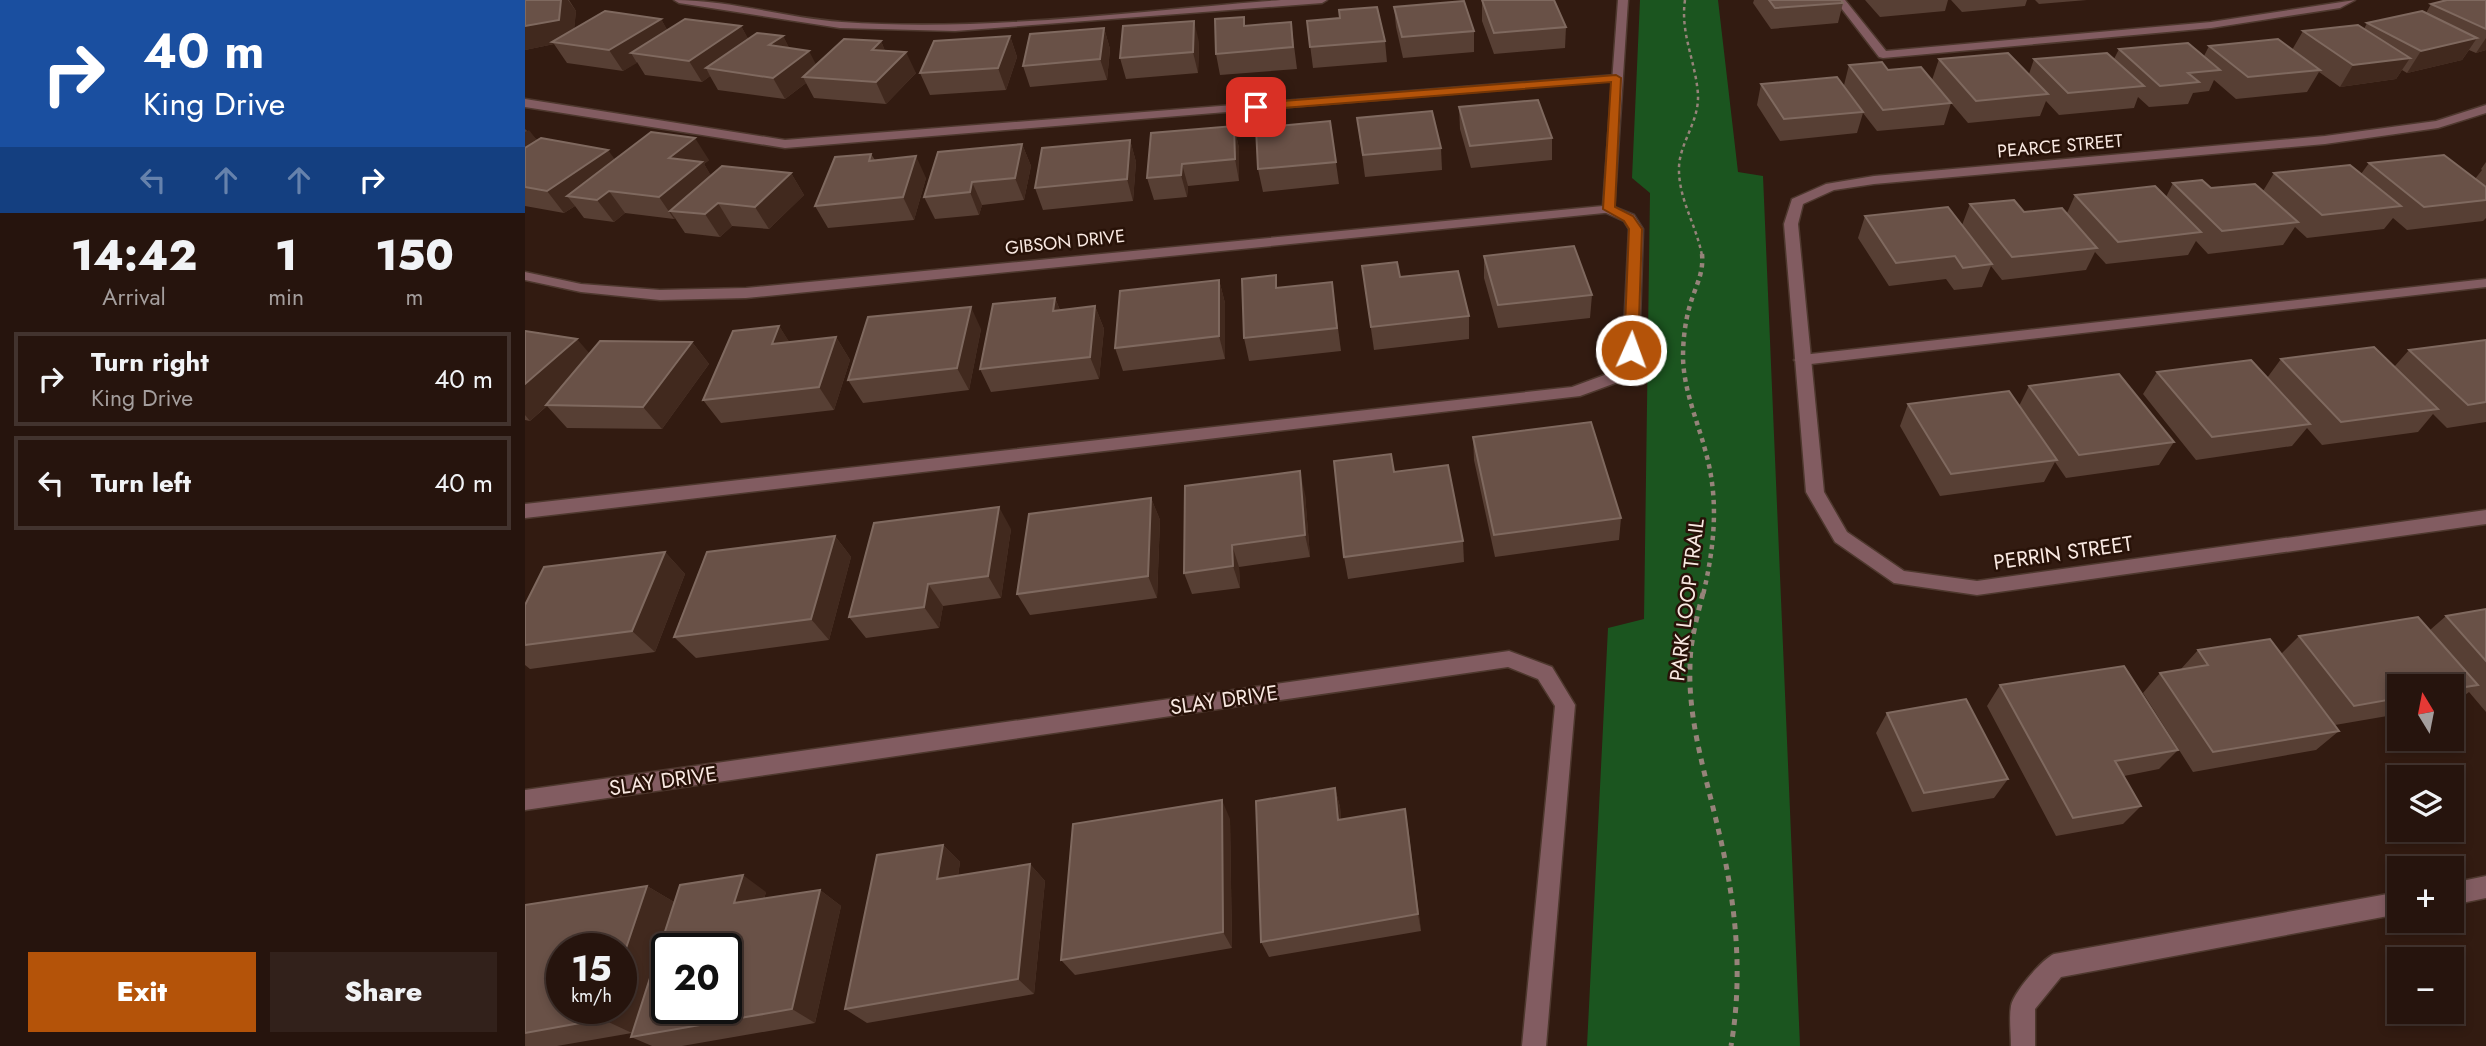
<!DOCTYPE html>
<meta charset="utf-8">
<style>
:root{--surface:#26140d;--page:#32211b;--text:#f1f3f6;--muted:#a49e9d;--line:#42332e;--accent:#b45309}
body{margin:0;font-family:Jost,sans-serif;background:var(--page);color:var(--text);height:100vh;display:flex;flex-direction:column;font-size:26px;white-space:nowrap}
*{box-sizing:border-box;margin:0}
p{font-size:23px;color:var(--muted)}
.icon{flex:none;width:38px;height:38px;fill:none;stroke:currentColor;stroke-width:2;stroke-linecap:round;stroke-linejoin:round}
.map{position:relative;flex:1;overflow:hidden}
.drawer{display:flex;flex-direction:column;background:var(--surface);width:525px}
.drawer>*{flex:none}
.banner{background:#1a4fa0;color:#fff;overflow:hidden}
.needle{width:46px;rotate:350deg}
.fabs{position:absolute;left:1862px;top:674px;display:grid;gap:14px}
.fabs a{display:grid;place-items:center;width:77px;height:77px;border-radius:0px;background:var(--surface);box-shadow:0 4px 10px #0003,0 0 0 2px var(--line);font-size:35px}
.speed{position:absolute;left:21px;top:933px;display:flex;gap:14px;font-size:35px;font-weight:700;text-align:center}
.speed>*{display:grid;place-content:center;width:91px;height:91px;border-radius:50%;background:var(--surface);box-shadow:0 4px 10px #0003,0 0 0 2px var(--line);line-height:1}
.speed small{font-size:18px;font-weight:400}
.speed .limit{border:4px solid #111;border-radius:10px;background:#fff;color:#111}
.pin{position:absolute;display:grid;place-items:center;width:60px;height:60px;color:#fff;margin:-30px;border-radius:14px;box-shadow:0 4px 10px #0006}
.me{position:absolute;width:77px;margin:-38px;rotate:2deg;stroke-linejoin:round;filter:drop-shadow(0 0 5px #0008)}
.turn{display:flex;align-items:center;gap:24px;height:147px;padding:0 28px;font-size:32px}
.turn .icon{width:91px;height:91px;stroke-width:2.5}
.turn b{display:block;font-size:49px;line-height:60px}
.lanes{display:flex;align-items:center;height:66px;padding:0 28px;background:#0003;justify-content:center;gap:35px;direction:ltr}
.lanes .off{opacity:.35}
.eta{display:flex;justify-content:space-evenly;align-items:center;height:119px;text-align:center}
.eta b{font-size:42px;font-weight:800;line-height:49px}
.cta{display:flex;gap:14px;margin-top:auto;padding:14px 28px}
.cta a{flex:1;height:80px;border-radius:0px;background:var(--accent);color:#fff;font-size:28px;font-weight:800;line-height:80px;text-align:center}
.cta a+a{background:var(--page);color:var(--text)}
ul{padding:0;list-style:none}
li{display:flex;align-items:center;gap:21px;height:94px;margin:0 14px 10px;padding:0 14px;border:4px solid var(--line);border-radius:0px}
li div{flex:1}
li b{display:block;font-size:26px}
li em{font-style:normal}
main{display:flex;flex:1;min-height:0}
.map>svg:first-child{display:block}
.green{fill:#1b551f}
.lines{fill:none;stroke-linecap:round;stroke-linejoin:round}
.service-casing{stroke:#4e382e;stroke-width:3}
.minor-casing{stroke:#4e382e;stroke-width:3}
.path-far2{stroke:#96837a;stroke-width:2.5;stroke-dasharray:3.5 3.5;stroke-linecap:butt}
.path-far1{stroke:#96837a;stroke-width:4.5;stroke-dasharray:4.5 4.5;stroke-linecap:butt}
.path{stroke:#96837a;stroke-width:5;stroke-dasharray:6 6;stroke-linecap:butt}
.service{fill:#825c61;fill-rule:evenodd}
.minor{fill:#825c61;fill-rule:evenodd}
.wall{fill:#573f34}
.shaded-wall{fill:#41291e}
.building{fill:#695147;stroke:#7f695f;stroke-width:2;fill-rule:evenodd}
.route{fill:#b45309;stroke:#753606;stroke-width:2}
.labels{text-anchor:middle;stroke-width:5;stroke-linejoin:round;paint-order:stroke}
.far-street-label{font-size:18px;fill:#f9e9e2;stroke:#281208}
.street-label{font-size:21px;fill:#f9e9e2;stroke:#281208}
</style>
<main>
<section class="drawer">
<div class="banner">
<div class="turn"><svg class="icon" aria-label="right" viewBox="0 0 24 24"><path d="M7 20v-9h11M14 6l5 5-5 5"/></svg><div><b>40 m</b>King Drive</div></div>
<div class="lanes"><svg class="icon off" aria-label="left" viewBox="0 0 24 24"><path d="M17 20v-9H6M10 6l-5 5 5 5"/></svg><svg class="icon off" aria-label="ahead" viewBox="0 0 24 24"><path d="M12 20V5M6 11l6-6 6 6"/></svg><svg class="icon off" aria-label="ahead" viewBox="0 0 24 24"><path d="M12 20V5M6 11l6-6 6 6"/></svg><svg class="icon" aria-label="right" viewBox="0 0 24 24"><path d="M7 20v-9h11M14 6l5 5-5 5"/></svg></div>
</div>
<div class="eta">
<div><b>14:42</b><p>Arrival</p></div>
<div><b>1</b><p>min</p></div>
<div><b>150</b><p>m</p></div>
</div>
<ul>
<li><svg class="icon" aria-label="right" viewBox="0 0 24 24"><path d="M7 20v-9h11M14 6l5 5-5 5"/></svg><div><b>Turn right</b><p>King Drive</p></div><em>40 m</em></li>
<li><svg class="icon" aria-label="left" viewBox="0 0 24 24"><path d="M17 20v-9H6M10 6l-5 5 5 5"/></svg><div><b>Turn left</b></div><em>40 m</em></li>
</ul>
<div class="cta"><a>Exit</a><a>Share</a></div>
</section>
<div class="map">
<svg width="1961" height="1046" viewBox="0 0 1961 1046">
<rect width="100%" height="100%" fill="#321b11"/>
<!-- green -->
<path class="green" d="M1115,0H1193L1213,172L1238,176L1275,1046H1062L1083,628L1119,619L1125,193L1107,178Z"/>
<g class="lines">
<defs>
<g id="service">
<path d="M1310,0H1320L1361,51L1686,22L1830,0L1815,8L1686,28L1358,58L1354,57Z"/>
<path d="M1091,75L1095,76V80L260,148L0,107V99L260,140Z"/>
<path d="M1084,205L1109,215L1118,229L1114,350L1096,381L1055,396L0,518V504L1047,387L1085,373L1098,350L1104,229L1099,221L1079,212L1077,209Z"/>
<path d="M1961,279V287L1277,365L1269,360L1277,355Z"/>
<path d="M1961,876V898L1927,905V883Z"/>
<path d="M1874,892V914L1536,977L1510,1009V1046H1486C1486,1033 1484,1018 1486,1006C1488,993 1517,959 1529,954Z"/>
</g>
<g id="minor">
<path d="M149,0C206,0 260,18 317,22C462,32 611,11 756,0H802L797,3L430,31L315,28L154,3Z"/>
<path d="M1093,0H1103L1089,212L221,298L135,300L56,292L0,280V272L56,284L135,290L221,288L1078,206Z"/>
<path d="M1961,105V113L1913,128L1800,144L1349,184L1309,190L1278,204L1273,224L1299,492L1322,532L1379,571L1452,581L1961,510V524L1452,595L1369,583L1310,542L1281,492L1259,224L1267,199L1301,184L1349,176L1800,136L1911,121Z"/>
<path d="M984,651L1027,667L1050,705L1021,1046H997L1030,706L1013,679L983,667L0,810V790Z"/>
</g>
</defs>
<!-- service casing -->
<use href="#service" class="service-casing"/>
<!-- minor casing -->
<use href="#minor" class="minor-casing"/>
<!-- path-far2 -->
<path class="path-far2" d="M1160,0C1155,34 1171,62 1173,95C1174,122 1155,142 1154,167C1153,199 1172,226 1177,256"/>
<!-- path-far1 -->
<path class="path-far1" d="M1177,254C1179,274 1170,287 1165,305C1160,322 1158,340 1158,358C1159,393 1174,424 1182,457C1194,503 1189,549 1178,595"/>
<!-- path -->
<path class="path" d="M1178,593C1172,617 1165,642 1165,666C1163,720 1180,773 1192,824C1210,897 1219,971 1206,1046"/>
<!-- service -->
<use href="#service" class="service"/>
<!-- minor -->
<use href="#minor" class="minor"/>
</g>
<!-- wall -->
<g class="wall">
<path d="M0,0H44L51,11L49,29L136,19L142,30L216,26L223,39L258,36L264,48L291,65L356,41L360,51L391,73L361,104L289,98L281,83L260,99L193,90L185,76L177,82L120,75L112,62L98,71L42,63L29,44L0,50Z"/>
<path d="M957,0L1041,27L1040,48L969,54L957,21Z"/>
<path d="M1229,0H1244L1318,3L1313,23L1246,29L1228,3Z"/>
<path d="M1340,0H1423L1420,11L1355,17Z"/>
<path d="M1426,0H1502L1500,6L1437,12Z"/>
<path d="M1510,0H1562L1514,4Z"/>
<path d="M1961,0V50L1951,53L1944,50L1937,60L1882,73L1877,70L1871,79L1815,87L1794,72L1782,92L1711,99L1689,80L1684,91L1668,93L1663,104L1624,107L1613,97L1609,108L1534,115L1521,101L1515,116L1443,123L1426,103L1419,125L1352,131L1338,113L1332,133L1255,141L1232,105L1236,84L1319,85L1324,65L1363,70L1407,80L1414,59L1504,74L1509,59H1589L1594,49L1679,56L1684,46L1767,50L1778,31L1839,29L1842,23L1901,13L1906,4Z"/>
<path d="M869,7L949,31V52L878,58L871,27Z"/>
<path d="M719,17L720,26L766,22L772,69L695,75L691,54Z"/>
<path d="M782,21L860,41L862,62L788,68Z"/>
<path d="M579,28L585,49L582,80L505,87L498,66Z"/>
<path d="M485,36L492,57L481,90L405,95L395,73Z"/>
<path d="M674,42L673,73L601,79L595,58Z"/>
<path d="M934,107L1027,138V160L946,168L935,129Z"/>
<path d="M832,118L916,148L917,170L840,177Z"/>
<path d="M805,121L814,184L738,192L733,169Z"/>
<path d="M709,126L714,148V181L663,186L662,197L629,200L622,178Z"/>
<path d="M0,129L12,140L90,160H184L179,164L186,176L266,173L279,195L244,229L207,226L195,237L160,233L150,218L149,219L100,213L89,222L59,218L50,206L39,213L0,206Z"/>
<path d="M605,140L611,162L608,201L518,210L510,188Z"/>
<path d="M497,144L506,166L499,200L457,205L454,215L410,219L399,197Z"/>
<path d="M346,154L350,160L401,178L389,220L303,228L290,206Z"/>
<path d="M1961,162V218L1958,221L1882,230L1868,218L1859,229L1782,238L1770,227L1758,245L1683,254L1671,241L1663,255L1581,264L1570,252L1561,270L1477,280L1466,266L1457,287L1429,290L1421,279L1364,286L1333,238L1340,216L1437,225L1445,204L1499,212L1542,213L1550,195L1641,197L1648,183L1686,188L1738,191L1749,173L1836,174L1844,163L1950,179L1957,170L1956,169Z"/>
<path d="M959,256L1067,295L1065,318L973,328L959,278Z"/>
<path d="M837,266L875,277L944,316V339L849,350Z"/>
<path d="M694,280L700,303V359L598,371L590,348Z"/>
<path d="M753,288L810,305L816,351L724,361L719,338Z"/>
<path d="M530,298L535,310L570,306L579,329L574,379L466,392L455,369Z"/>
<path d="M254,326L264,342L311,337L325,360L309,410L196,423L178,400Z"/>
<path d="M456,329L444,390L338,403L323,380Z"/>
<path d="M0,331L64,354L167,342L184,364L137,429L42,428L22,406L5,421L0,420Z"/>
<path d="M1961,340V422L1922,428L1908,414L1893,432L1797,445L1782,428L1767,446L1671,460L1618,394L1632,372L1742,378L1756,359L1869,367L1884,350Z"/>
<path d="M1504,386L1649,442L1634,465L1541,478L1530,462L1519,482L1415,496L1375,426L1383,404L1494,406Z"/>
<path d="M948,437L1096,518L1094,540L970,557L949,460Z"/>
<path d="M869,472L938,541L939,562L823,579L819,557Z"/>
<path d="M780,494L785,557L714,567L715,588L667,594L659,573Z"/>
<path d="M626,498L635,520L632,598L505,615L492,594Z"/>
<path d="M486,529L476,598L418,606L414,628L341,638L324,617Z"/>
<path d="M310,536L326,557L304,640L171,658L149,637Z"/>
<path d="M140,552L160,574L130,652L5,669L0,665V605Z"/>
<path d="M1961,609V712L1944,692L1927,705V686H1874V714L1810,725L1814,731L1791,750L1668,772L1618,693L1635,673L1656,669L1673,650L1756,654L1774,636L1905,630L1921,616Z"/>
<path d="M1475,685L1653,750L1634,769L1599,776L1616,806L1598,824L1531,836L1462,706Z"/>
<path d="M1362,713L1483,779L1469,798L1387,812L1351,733Z"/>
<path d="M810,788L815,807L816,820L883,827L896,931L744,957L736,942Z"/>
<path d="M705,819L707,948L550,975L536,960Z"/>
<path d="M418,845L435,862L433,876L505,864L520,881L509,994L342,1023L320,1009Z"/>
<path d="M122,886L149,902L107,1033L32,1046H0V905Z"/>
<path d="M295,890L316,906L290,1023L157,1046H127L106,1037L241,892L239,899Z"/>
</g>
<!-- shaded-wall -->
<g class="shaded-wall">
<path d="M36,0H43L51,11L48,41L27,42L29,44L0,50V26Z"/>
<path d="M136,19L148,40L106,53L112,63L98,71L84,50Z"/>
<path d="M669,21L674,42L673,73L668,52Z"/>
<path d="M216,26L228,47L181,68L185,76L177,82L164,61Z"/>
<path d="M579,28L585,49L582,80L575,59Z"/>
<path d="M258,36L269,57L244,45Z"/>
<path d="M485,36L492,57L481,90L473,68Z"/>
<path d="M1952,38L1937,60L1882,73L1896,51Z"/>
<path d="M1961,38V50L1951,53Z"/>
<path d="M356,41L365,63L347,50Z"/>
<path d="M284,51L295,72L278,77L281,83L260,99L248,78Z"/>
<path d="M381,52L391,73L361,104L351,82Z"/>
<path d="M1885,58L1871,79L1815,87L1828,65Z"/>
<path d="M709,126L714,148V181L710,159Z"/>
<path d="M4,130L21,152L0,166V132Z"/>
<path d="M170,138L184,160L179,164L191,184L145,211L150,218L149,219L134,197L144,158Z"/>
<path d="M605,140L611,162L608,201L602,179Z"/>
<path d="M497,144L506,166L499,200L490,178Z"/>
<path d="M83,150L99,172L42,196L50,206L39,213L22,191Z"/>
<path d="M391,156L401,178L389,220L378,197Z"/>
<path d="M657,164L663,186L662,197L656,175Z"/>
<path d="M266,173L279,195L244,229L230,207Z"/>
<path d="M447,182L457,205L454,215L445,192Z"/>
<path d="M84,191L100,213L89,222L72,200Z"/>
<path d="M193,203L207,226L195,237L180,214Z"/>
<path d="M694,280L700,303V359L694,336Z"/>
<path d="M530,298L539,320L528,311Z"/>
<path d="M570,306L579,329L574,379L565,357Z"/>
<path d="M446,307L456,329L444,390L432,368Z"/>
<path d="M254,326L269,349L247,344Z"/>
<path d="M311,337L325,360L309,410L294,387Z"/>
<path d="M52,339L71,361L5,421L0,415V384Z"/>
<path d="M167,342L184,364L137,429L118,407Z"/>
<path d="M775,471L780,494L785,557L780,535Z"/>
<path d="M626,498L635,520L632,598L623,576Z"/>
<path d="M474,507L486,529L476,598L463,576Z"/>
<path d="M310,536L326,557L304,640L286,619Z"/>
<path d="M707,545L714,567L715,588L708,566Z"/>
<path d="M140,552L160,574L130,652L107,631Z"/>
<path d="M403,584L418,606L414,628L399,607Z"/>
<path d="M810,788L815,807L818,838L813,820Z"/>
<path d="M697,800L705,819L707,948L698,932Z"/>
<path d="M880,809L883,827L896,931L893,914Z"/>
<path d="M418,845L435,862L430,896L412,879Z"/>
<path d="M505,864L520,881L509,994L493,979Z"/>
<path d="M218,875L241,892L233,920L209,903Z"/>
<path d="M122,886L149,902L107,1033L77,1019L81,1008H96V963Z"/>
<path d="M295,890L316,906L290,1023L267,1009Z"/>
</g>
<!-- building -->
<g class="building">
<path d="M0,0H36L34,20L0,26Z"/>
<path d="M957,0H1029L1041,27L969,33Z"/>
<path d="M1244,0H1316L1318,3L1250,8Z"/>
<path d="M1922,0H1961V29L1906,4Z"/>
<path d="M939,1L949,31L877,37L869,7Z"/>
<path d="M852,7L860,41L785,47L782,21L815,18L814,10Z"/>
<path d="M80,11L136,19L84,50L27,42Z"/>
<path d="M1897,11L1952,38L1896,51L1842,23Z"/>
<path d="M719,17V26L766,22L768,47L691,54L690,19Z"/>
<path d="M160,19L216,26L164,61L106,53Z"/>
<path d="M669,21L668,52L595,58L598,26Z"/>
<path d="M1833,25L1885,58L1828,65L1778,31Z"/>
<path d="M579,28L575,59L498,66L505,34Z"/>
<path d="M232,33L258,36L244,45L284,51L248,78L181,68Z"/>
<path d="M485,36L473,68L395,73L409,41Z"/>
<path d="M319,39L356,41L347,50L381,52L351,82L278,77Z"/>
<path d="M1753,39L1795,70L1723,77L1684,46Z"/>
<path d="M1663,43L1695,70L1663,73L1674,82L1635,86L1594,49Z"/>
<path d="M1483,53L1523,94L1451,101L1414,59Z"/>
<path d="M1582,53L1619,86L1543,93L1509,59Z"/>
<path d="M1357,62L1363,70L1396,67L1426,103L1358,110L1324,65Z"/>
<path d="M1312,77L1338,112L1259,119L1236,84Z"/>
<path d="M1013,100L1027,138L945,146L934,107Z"/>
<path d="M907,111L916,148L838,155L832,118Z"/>
<path d="M805,121L811,162L733,169L731,128Z"/>
<path d="M709,126L710,159L657,164L656,175L622,178L626,133Z"/>
<path d="M126,132L170,138L144,158L177,162L134,197L84,191L72,200L42,196Z"/>
<path d="M16,138L83,150L22,191L0,187V148Z"/>
<path d="M605,140L602,179L510,188L517,148Z"/>
<path d="M497,144L490,178L447,182L445,192L399,197L413,152Z"/>
<path d="M346,154L344,161L391,156L378,197L290,206L310,157Z"/>
<path d="M1919,155L1961,187V200L1899,207L1844,163Z"/>
<path d="M1825,165L1876,206L1797,215L1749,173Z"/>
<path d="M197,166L266,173L230,207L193,203L180,214L145,211Z"/>
<path d="M1677,180L1686,188L1730,184L1773,222L1697,231L1648,183Z"/>
<path d="M1630,186L1676,232L1593,242L1550,195Z"/>
<path d="M1489,200L1499,212L1537,208L1572,248L1487,257L1445,204Z"/>
<path d="M1423,207L1467,264L1438,268L1430,256L1371,263L1340,216Z"/>
<path d="M1049,246L1067,295L973,305L959,256Z"/>
<path d="M872,262L875,277L933,271L944,316L846,327L837,266Z"/>
<path d="M751,275V288L807,282L812,328L719,338L717,279Z"/>
<path d="M694,280V336L590,348L595,291Z"/>
<path d="M530,298L528,311L570,306L565,357L455,369L468,304Z"/>
<path d="M446,307L432,368L323,380L343,317Z"/>
<path d="M254,326L247,344L311,337L294,387L178,400L208,331Z"/>
<path d="M0,331L52,339L0,384Z"/>
<path d="M1961,340V402L1943,405L1884,350Z"/>
<path d="M75,341L167,342L118,407L21,405Z"/>
<path d="M1849,347L1913,409L1816,422L1756,359Z"/>
<path d="M1726,360L1785,424L1687,437L1632,372Z"/>
<path d="M1594,374L1649,442L1554,455L1504,386Z"/>
<path d="M1484,391L1532,460L1426,474L1383,404Z"/>
<path d="M1066,422L1096,518L969,535L948,437Z"/>
<path d="M866,454L869,472L923,465L938,541L819,557L809,461Z"/>
<path d="M775,471L780,535L707,545L708,566L659,573L660,486Z"/>
<path d="M626,498L623,576L492,594L504,514Z"/>
<path d="M474,507L463,576L403,584L399,607L324,617L349,523Z"/>
<path d="M310,536L286,619L149,637L182,552Z"/>
<path d="M140,552L107,631L0,645V605L19,567Z"/>
<path d="M1961,609V661L1921,616Z"/>
<path d="M1893,617L1953,685L1927,689V686H1874V698L1829,706L1774,636Z"/>
<path d="M1745,639L1814,731L1688,752L1635,673L1683,665L1673,650Z"/>
<path d="M1599,666L1653,750L1590,761L1616,806L1548,818L1475,685Z"/>
<path d="M1441,699L1483,779L1399,793L1362,713Z"/>
<path d="M810,788L813,820L880,809L893,914L736,942L731,801Z"/>
<path d="M697,800L698,932L536,960L548,824Z"/>
<path d="M418,845L412,879L505,864L493,979L320,1009L352,855Z"/>
<path d="M218,875L209,903L295,890L267,1009L106,1037L155,885ZM142,948H201V1008H142Z"/>
<path d="M122,886L96,963V948H37V1008H81L77,1019L0,1033V905Z"/>
</g>
<!-- route -->
<path class="route" d="M1091,75L1096,78L1090,207L1108,216L1117,229L1113,350L1106,355L1099,350L1104,229L1099,221L1078,209L1086,82L731,110L726,107L731,103Z"/>
<g class="labels">
<!-- far-street labels -->
<g class="far-street-label">
<text transform="translate(1535 146) rotate(-5)" y="6">PEARCE STREET</text>
<text transform="translate(540 242) rotate(-6)" y="6">GIBSON DRIVE</text>
</g>
<!-- street labels -->
<g class="street-label">
<text transform="translate(1538 553) rotate(-8)" y="7">PERRIN STREET</text>
<text transform="translate(1162 600) rotate(-83)" y="7">PARK LOOP TRAIL</text>
<text transform="translate(699 700) rotate(-8)" y="7">SLAY DRIVE</text>
<text transform="translate(138 781) rotate(-8)" y="7">SLAY DRIVE</text>
</g>
</g>
</svg>
<div class="fabs">
<a><svg class="needle" viewBox="-14 -14 28 28"><path d="M0-13l5 13h-10z" fill="#e53935"/><path d="M0 13l5-13h-10z" fill="#a49e9d"/></svg></a>
<a><svg class="icon" aria-label="layers" viewBox="0 0 24 24"><path d="M12 4l9 5-9 5-9-5zM3 14l9 5 9-5"/></svg></a>
<a>+</a>
<a>−</a>
</div>
<div class="speed"><div>15<small>km/h</small></div><div class="limit">20</div></div>
<div class="pin" style="left:731px;top:107px;background:#d93025"><svg class="icon" aria-label="arrive" viewBox="0 0 24 24"><path d="M6 21V4h12l-3 4 3 4H6"/></svg></div>
<svg class="me" style="left:1106px;top:350px" viewBox="-20 -20 40 40"><circle r="17" fill="#b45309" stroke="#fff" stroke-width="3"/><path d="M0-11L8 9 0 5-8 9z" fill="#fff"/></svg>
</div>
</main>
